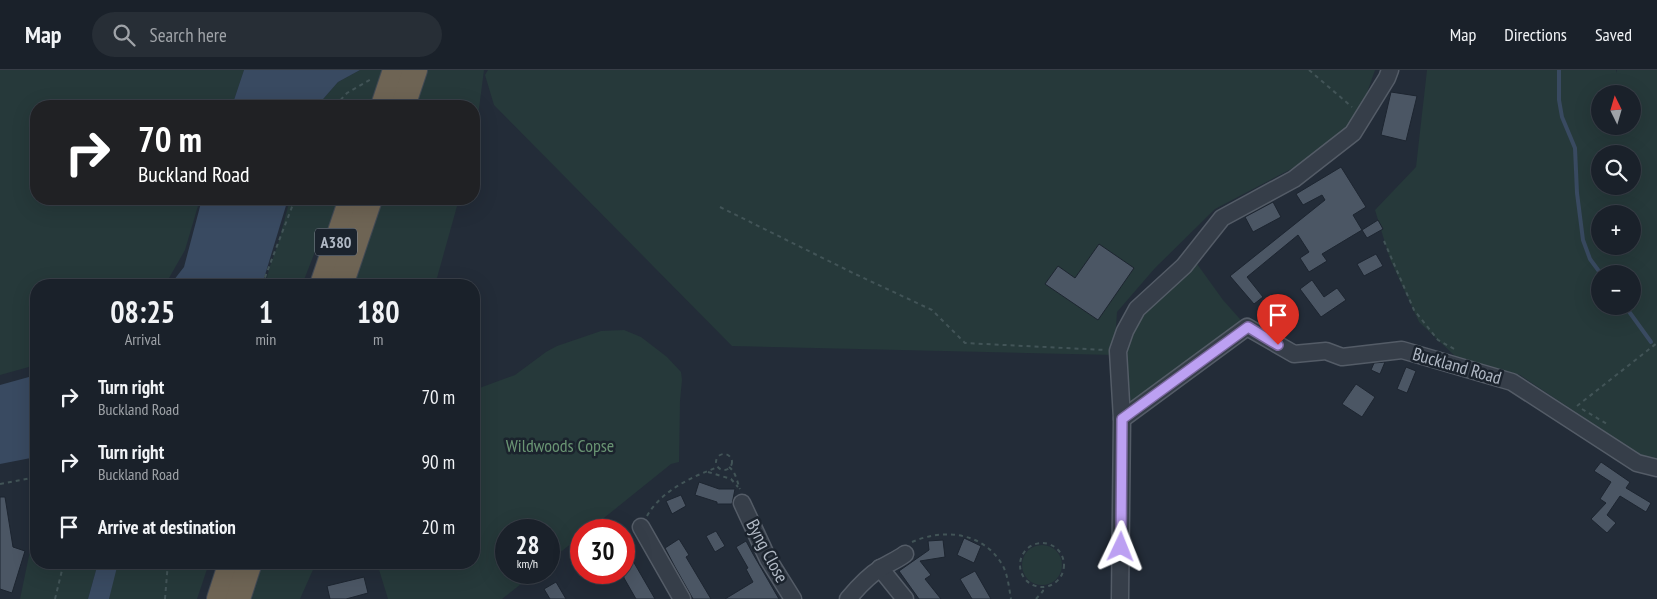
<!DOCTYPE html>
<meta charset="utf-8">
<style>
:root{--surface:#1a212a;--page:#272e36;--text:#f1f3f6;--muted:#9fa3a8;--line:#383e47}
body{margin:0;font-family:"PT Sans Narrow",sans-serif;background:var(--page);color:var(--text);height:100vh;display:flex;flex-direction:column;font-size:19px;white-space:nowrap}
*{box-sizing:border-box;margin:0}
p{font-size:16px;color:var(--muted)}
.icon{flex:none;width:28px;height:28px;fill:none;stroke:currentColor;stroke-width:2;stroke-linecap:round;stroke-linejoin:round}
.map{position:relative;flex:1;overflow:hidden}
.side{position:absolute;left:30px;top:209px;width:450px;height:290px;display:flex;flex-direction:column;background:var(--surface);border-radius:20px;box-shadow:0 5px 20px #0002,0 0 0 1px var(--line)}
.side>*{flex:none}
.guide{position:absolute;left:30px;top:30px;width:450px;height:105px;border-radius:20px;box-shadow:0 5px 20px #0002,0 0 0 1px var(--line);background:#202124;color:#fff;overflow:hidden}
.needle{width:32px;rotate:355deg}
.buttons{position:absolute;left:1591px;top:15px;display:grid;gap:10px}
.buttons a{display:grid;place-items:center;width:50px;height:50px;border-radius:50%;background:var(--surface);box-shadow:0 5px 20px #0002,0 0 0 1px var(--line);font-size:25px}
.speed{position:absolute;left:495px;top:449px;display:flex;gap:10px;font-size:25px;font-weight:700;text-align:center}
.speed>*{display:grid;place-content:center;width:65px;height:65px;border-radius:50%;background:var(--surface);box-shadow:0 5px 20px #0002,0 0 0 1px var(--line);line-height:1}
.speed small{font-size:12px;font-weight:400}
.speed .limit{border:8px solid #d22;background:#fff;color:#111}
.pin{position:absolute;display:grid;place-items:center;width:42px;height:42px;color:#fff;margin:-51px -21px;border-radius:50% 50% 50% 0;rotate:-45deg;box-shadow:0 0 5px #0007}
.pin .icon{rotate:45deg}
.me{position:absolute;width:55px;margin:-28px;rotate:2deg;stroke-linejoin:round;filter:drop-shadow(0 0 4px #0008)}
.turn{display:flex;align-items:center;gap:18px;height:105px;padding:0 25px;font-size:22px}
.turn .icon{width:65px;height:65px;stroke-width:2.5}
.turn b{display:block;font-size:35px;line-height:42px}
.eta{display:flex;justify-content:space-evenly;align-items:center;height:85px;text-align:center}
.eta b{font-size:30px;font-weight:600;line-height:35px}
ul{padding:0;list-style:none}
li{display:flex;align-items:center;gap:15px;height:65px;padding:0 25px}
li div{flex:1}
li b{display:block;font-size:19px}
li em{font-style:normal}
header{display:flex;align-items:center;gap:30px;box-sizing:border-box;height:70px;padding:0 25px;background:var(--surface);border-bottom:1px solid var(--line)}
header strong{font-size:24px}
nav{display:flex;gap:28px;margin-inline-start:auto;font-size:18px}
.search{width:350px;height:45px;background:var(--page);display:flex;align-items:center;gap:12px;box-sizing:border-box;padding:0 18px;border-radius:28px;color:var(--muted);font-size:19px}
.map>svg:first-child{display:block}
.green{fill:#26393a;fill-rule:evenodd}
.water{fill:#394a61}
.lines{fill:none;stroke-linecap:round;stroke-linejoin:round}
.stream{stroke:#394a61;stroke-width:4}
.building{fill:#4b5664;stroke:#1d2530}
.minor-casing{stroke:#545c67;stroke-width:19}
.highway-casing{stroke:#414954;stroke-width:26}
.path{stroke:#425457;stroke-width:2;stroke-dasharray:4 4;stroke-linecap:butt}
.minor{stroke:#363e49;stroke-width:16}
.highway{stroke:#6e6454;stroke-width:24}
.route-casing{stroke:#7a689d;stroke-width:12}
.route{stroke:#bca0f2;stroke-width:9}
.labels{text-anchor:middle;stroke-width:5;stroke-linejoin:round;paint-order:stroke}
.shield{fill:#1b232d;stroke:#848c97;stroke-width:1}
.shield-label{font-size:16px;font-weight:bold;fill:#b1b9c5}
.street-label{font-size:18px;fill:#b1b9c5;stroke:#1b232d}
.park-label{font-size:18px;fill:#699473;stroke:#1b232d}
</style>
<header>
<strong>Map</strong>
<div class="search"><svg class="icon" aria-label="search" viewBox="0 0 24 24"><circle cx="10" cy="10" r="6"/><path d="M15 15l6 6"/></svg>Search here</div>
<nav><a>Map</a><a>Directions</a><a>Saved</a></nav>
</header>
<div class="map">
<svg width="1657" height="529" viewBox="0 0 1657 529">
<rect width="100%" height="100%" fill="#232c38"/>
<!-- green -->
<g class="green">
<path d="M0,0H244L232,36H36V129H200L185,180L165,215H36V295L0,305Z"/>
<path d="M360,0H420L373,36H317L338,12Z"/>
<path d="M426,0H484L474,77V36H413Z"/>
<path d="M488,0H1375L1353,63L1291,99L1215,139L1155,198L1117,242L1114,285L732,276L494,35L485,5Z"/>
<path d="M1427,0H1616V3L1617,0H1657V389L1640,385L1520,305L1456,287L1419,252L1390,189L1375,140L1416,97ZM1600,24H1632V56H1600ZM1600,84H1632V116H1600ZM1600,144H1632V176H1600ZM1600,204H1632V236H1600Z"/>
<path d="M290,129H341L327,170L320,169L302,215H265L270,196L278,174Z"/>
<path d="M379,129H459L435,215H349Z"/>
<path d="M1192,187L1223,230L1247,257L1131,336L1126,279L1139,242Z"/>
<path d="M624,260L641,267L667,287L681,302L682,310L680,331L679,392L671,394L589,460H581V466L549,491V460H506V502L535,503L502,529H388L377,493L474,492V320L515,305L546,282L557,276L601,261Z"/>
<path d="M36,452V492L98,493L88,529H20Z"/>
<circle cx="1042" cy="495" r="20"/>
<path d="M119,493H209L197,529H109L114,504Z"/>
<path d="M259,493H316L300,529H247Z"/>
</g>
<!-- water -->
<g class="water">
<path d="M244,0H360L338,12L317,36H232Z"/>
<path d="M202,129H288L262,215H170L184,197Z"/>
<path d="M36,305V387L0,394V315Z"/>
<path d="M98,493H118L109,529H88Z"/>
</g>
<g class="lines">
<!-- stream -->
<g class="stream">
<path d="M1559,0V30L1562,47L1575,78L1577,123L1583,170L1590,189L1601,204"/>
<path d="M1625,236L1651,272"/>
</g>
</g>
<!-- building -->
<g class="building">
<path d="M1391,22L1417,26L1406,71L1381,65Z"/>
<path d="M1341,97L1366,137L1353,145L1362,160L1322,184L1327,191L1309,202L1300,188L1309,182L1298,165L1247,207L1263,227L1254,234L1230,206L1325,130L1322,125L1303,135L1296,124Z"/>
<path d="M1273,132L1281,147L1253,162L1245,147Z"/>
<path d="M1378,150L1383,159L1367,168L1362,160Z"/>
<path d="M1099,174L1134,198L1098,250L1045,214L1058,196L1075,208Z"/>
<path d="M1376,184L1383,196L1364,206L1357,194Z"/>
<path d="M1312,210L1324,227L1337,218L1346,230L1321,247L1300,219Z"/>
<path d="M1385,292L1380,304L1371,300L1374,293Z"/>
<path d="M1406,297L1416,301L1407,323L1397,319Z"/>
<path d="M1356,314L1375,327L1362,347L1342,334Z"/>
<path d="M1601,392L1630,412L1626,418L1651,433L1646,442L1620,426L1607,445L1616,453L1607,463L1591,449L1606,433L1600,429L1611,412L1594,401Z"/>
<path d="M699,412L719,419H735L732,434H717V432L695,425Z"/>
<path d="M681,425L686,436L672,444L666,431Z"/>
<path d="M0,427H5L13,477L25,481L12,523L0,519Z"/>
<path d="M716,461L725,476L715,482L706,466Z"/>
<path d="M964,468L981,476L974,493L957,485Z"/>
<path d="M679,469L689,485L686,487L711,529H693L675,497L665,478Z"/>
<path d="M943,470L945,487L920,491L931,505L925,509L941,529H919L899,501L929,480L928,471Z"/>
<path d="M746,471L753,484L779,529H725L753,512L746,499L748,498L736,477Z"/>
<path d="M624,476L633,491L655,529H636L624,508Z"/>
<path d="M975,501L991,529H972L960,509Z"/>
<path d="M364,507L368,523L346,529H330L327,516Z"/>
<path d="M556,512L566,529H550L544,519Z"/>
</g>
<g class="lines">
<defs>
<g id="minor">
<path d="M1122,349L1118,281L1125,261L1137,239L1184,196L1222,148L1294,109L1353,63L1387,8L1390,0"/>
<path d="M742,433L768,489L793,529"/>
<path d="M641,457L682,529"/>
<path d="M880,498L905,529"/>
<path d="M848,529C858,517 868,506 881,498C889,493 897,490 905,484"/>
<path d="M1120,529L1122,349L1247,257L1294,284L1326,281L1342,287L1402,280L1512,312L1637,393L1657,398"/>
</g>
<g id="highway">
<path d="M383,36L395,0"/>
<path d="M403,36L415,0"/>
<path d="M322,215L351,129"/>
<path d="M341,215L370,129"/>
<path d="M219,529L231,492"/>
<path d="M238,529L250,492"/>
</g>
</defs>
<!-- minor casing -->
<use href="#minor" class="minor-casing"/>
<!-- highway casing -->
<use href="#highway" class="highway-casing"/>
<!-- path -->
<g class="path">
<path d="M1309,0L1352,37"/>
<path d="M335,36L347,23L373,8"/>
<path d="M720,137L853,203L932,240L965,273L1105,280"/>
<path d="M1384,171L1414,240L1438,270L1456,280"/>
<path d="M262,215L295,129"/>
<path d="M1577,336L1657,273"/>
<path d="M1582,339L1607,354L1606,355"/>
<circle cx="724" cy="392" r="8"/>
<path d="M729,397C736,402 737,412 740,419"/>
<path d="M708,402L731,409L738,417"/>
<path d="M0,414L36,407"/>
<path d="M647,446C661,421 691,407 718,397"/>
<path d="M912,472C944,458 984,462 1003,496C1008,506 1009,518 1011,529"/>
<circle cx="1042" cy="495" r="22"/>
<path d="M55,529L64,492"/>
<path d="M165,529L168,492"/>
<path d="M1036,529L1043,521V517"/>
</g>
<!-- minor -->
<use href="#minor" class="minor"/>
<!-- highway -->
<use href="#highway" class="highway"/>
</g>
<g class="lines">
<defs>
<path id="route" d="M1121,477L1122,349L1248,257L1278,275"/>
</defs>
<!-- route casing -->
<use href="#route" class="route-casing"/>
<!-- route -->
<use href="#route" class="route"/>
</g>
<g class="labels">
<!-- shield labels -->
<rect class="shield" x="315" y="158.5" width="42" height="27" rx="4"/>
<g class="shield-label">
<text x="336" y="178">A380</text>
</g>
<!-- street labels -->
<g class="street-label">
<text transform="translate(1457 296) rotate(16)" y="6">Buckland Road</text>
<text transform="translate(767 481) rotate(62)" y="6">Byng Close</text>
</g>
<!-- park labels -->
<g class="park-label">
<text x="560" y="382">Wildwoods Copse</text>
</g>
</g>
</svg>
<div class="buttons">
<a><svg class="needle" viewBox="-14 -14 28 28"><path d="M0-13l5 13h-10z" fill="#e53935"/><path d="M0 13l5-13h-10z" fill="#9fa3a8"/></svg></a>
<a><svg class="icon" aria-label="search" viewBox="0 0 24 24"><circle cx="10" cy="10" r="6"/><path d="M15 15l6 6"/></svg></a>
<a>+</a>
<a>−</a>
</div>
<div class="speed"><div>28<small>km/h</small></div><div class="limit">30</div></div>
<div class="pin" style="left:1278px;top:275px;background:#d93025"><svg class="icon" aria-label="arrive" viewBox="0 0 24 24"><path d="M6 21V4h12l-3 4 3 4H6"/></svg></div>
<svg class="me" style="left:1121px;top:477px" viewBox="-20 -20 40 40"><path d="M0-17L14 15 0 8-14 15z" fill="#bca0f2" stroke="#fff" stroke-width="4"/></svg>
<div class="guide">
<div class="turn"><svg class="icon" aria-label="right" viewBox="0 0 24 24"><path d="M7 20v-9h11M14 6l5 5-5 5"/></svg><div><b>70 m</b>Buckland Road</div></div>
</div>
<section class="side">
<div class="eta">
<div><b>08:25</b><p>Arrival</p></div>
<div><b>1</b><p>min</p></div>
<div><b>180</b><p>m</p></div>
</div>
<ul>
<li><svg class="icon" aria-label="right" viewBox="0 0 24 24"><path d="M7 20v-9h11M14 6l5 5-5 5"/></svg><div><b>Turn right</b><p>Buckland Road</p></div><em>70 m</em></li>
<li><svg class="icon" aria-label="right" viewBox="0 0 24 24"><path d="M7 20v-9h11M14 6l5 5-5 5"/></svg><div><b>Turn right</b><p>Buckland Road</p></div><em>90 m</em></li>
<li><svg class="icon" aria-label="arrive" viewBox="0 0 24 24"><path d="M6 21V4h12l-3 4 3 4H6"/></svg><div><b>Arrive at destination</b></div><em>20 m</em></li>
</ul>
</section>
</div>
